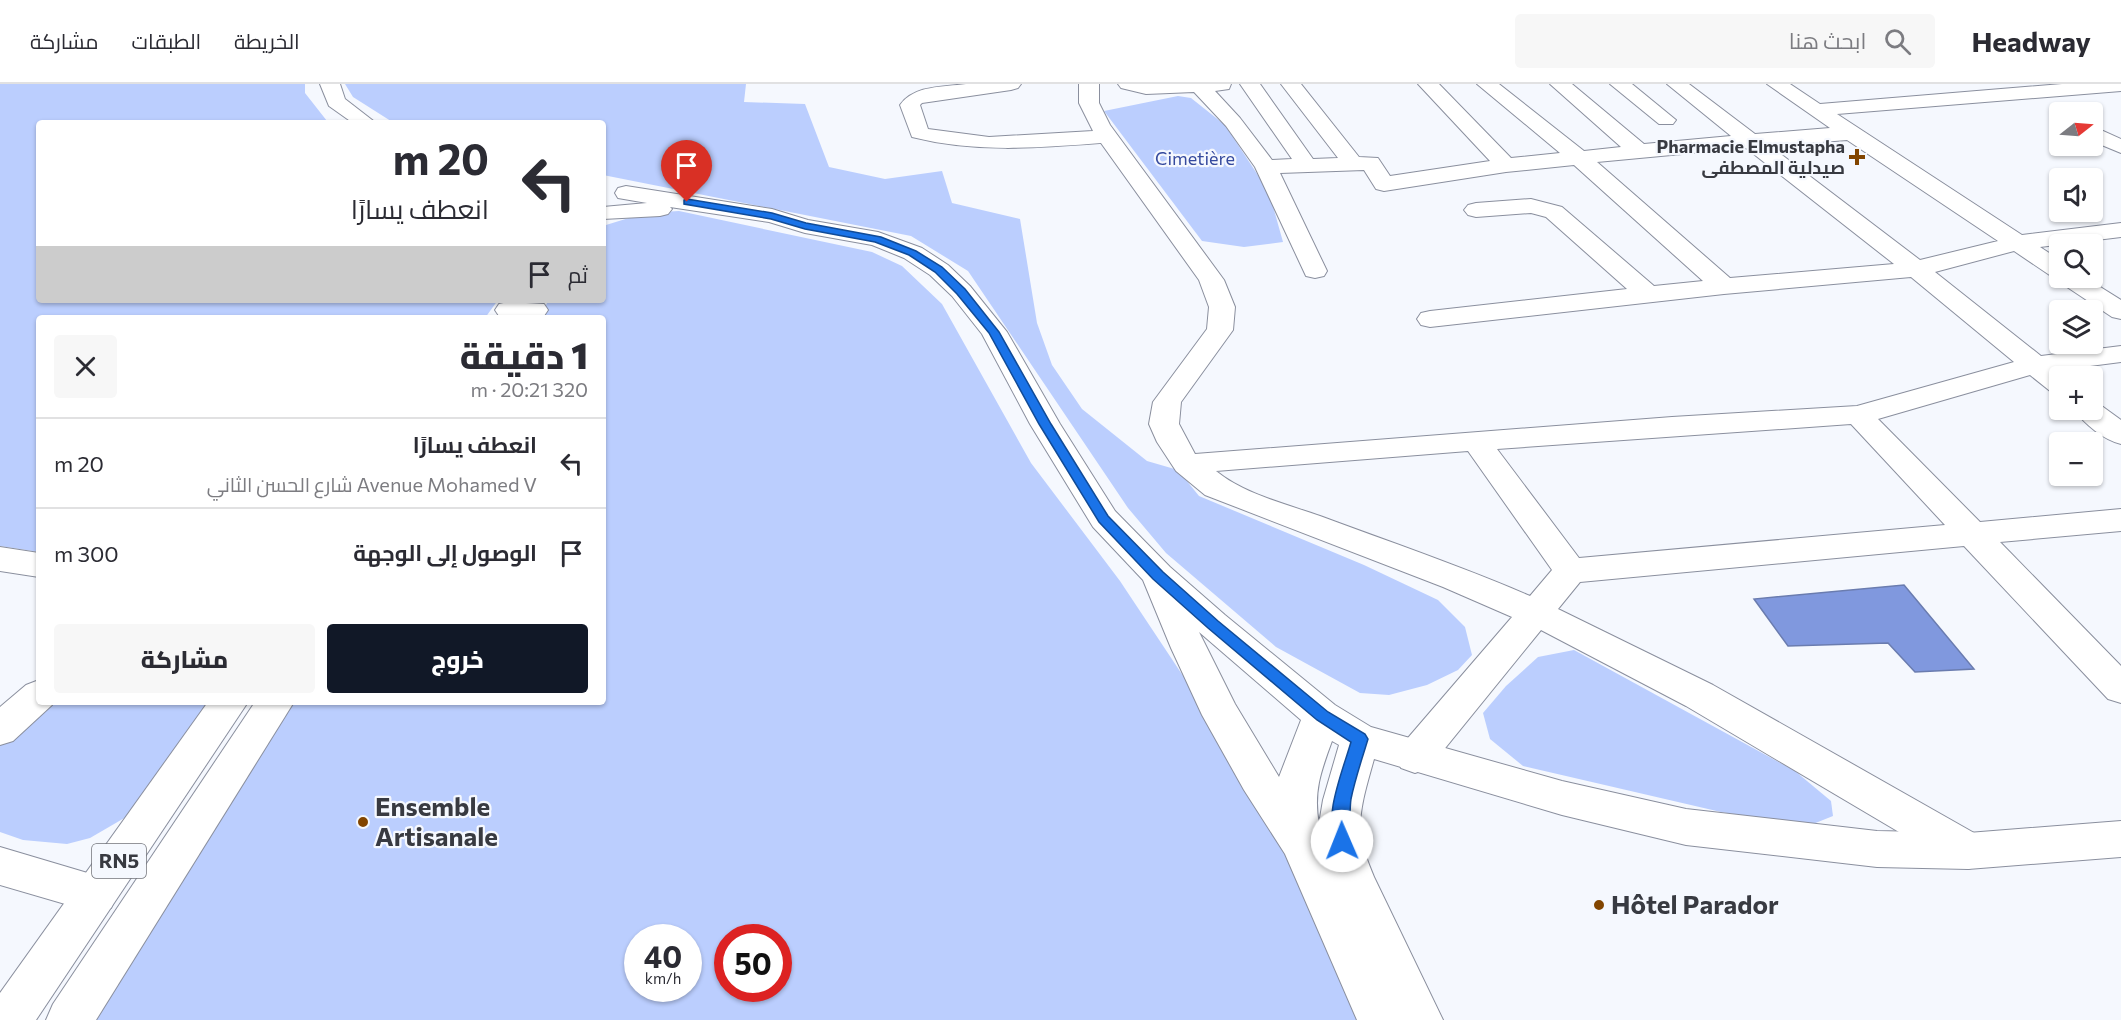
<!DOCTYPE html>
<html lang="ar">
<meta charset="utf-8">
<style>
:root{--surface:#fff;--page:#f7f7f7;--text:#2b2b33;--muted:#7c7c81;--line:#e1e1e2;--accent:#111827}
body{margin:0;font-family:Commissioner,Cairo,sans-serif;background:var(--page);color:var(--text);direction:rtl;height:100vh;display:flex;flex-direction:column;font-size:22px;white-space:nowrap}
*{box-sizing:border-box;margin:0}
p{font-size:20px;color:var(--muted)}
.icon{flex:none;width:33px;height:33px;fill:none;stroke:currentColor;stroke-width:2;stroke-linecap:round;stroke-linejoin:round}
.map{position:relative;flex:1;overflow:hidden;direction:ltr}
.panel{position:absolute;left:36px;top:231px;width:570px;height:390px;display:flex;flex-direction:column;background:var(--surface);border-radius:6px;box-shadow:0 2px 4px #0004;direction:rtl}
.panel>*{flex:none}
.top-card{position:absolute;left:36px;top:36px;width:570px;height:183px;border-radius:6px;box-shadow:0 2px 4px #0004;direction:rtl;background:#fff;color:var(--text);overflow:hidden}
.needle{width:39px;rotate:73deg}
.tools{position:absolute;left:2049px;top:18px;display:grid;gap:12px}
.tools a{display:grid;place-items:center;width:54px;height:54px;border-radius:6px;background:var(--surface);box-shadow:0 2px 4px #0004;font-size:30px}
.speed{position:absolute;left:624px;top:840px;display:flex;gap:12px;font-size:30px;font-weight:700;text-align:center}
.speed>*{display:grid;place-content:center;width:78px;height:78px;border-radius:50%;background:var(--surface);box-shadow:0 2px 4px #0004;line-height:1}
.speed small{font-size:15px;font-weight:400}
.speed .limit{border:9px solid #d22;background:#fff;color:#111}
.pin{position:absolute;display:grid;place-items:center;width:51px;height:51px;color:#fff;margin:-62px -26px;border-radius:50% 50% 50% 0;rotate:-45deg;box-shadow:0 0 6px #0007}
.pin .icon{rotate:45deg}
.me{position:absolute;width:66px;margin:-33px;rotate:359deg;stroke-linejoin:round;filter:drop-shadow(0 0 4px #0008)}
.turn{display:flex;align-items:center;gap:21px;height:126px;padding:0 18px;font-size:27px}
.turn .icon{width:78px;height:78px;stroke-width:2.5}
.turn b{display:block;font-size:42px;line-height:51px}
.then{display:flex;align-items:center;height:57px;padding:0 18px;background:#0003;gap:12px;font-size:22px}
.round{display:grid;place-items:center;flex:none;width:63px;height:63px;border-radius:6px;background:var(--page)}
.summary{display:flex;align-items:center;justify-content:space-between;height:102px;padding:0 18px}
h1{font-size:36px;font-weight:800;line-height:45px}
.cta{display:flex;gap:12px;margin-top:auto;padding:12px 18px}
.cta a{flex:1;height:69px;border-radius:6px;background:var(--accent);color:#fff;font-size:24px;font-weight:800;line-height:69px;text-align:center}
.cta a+a{background:var(--page);color:var(--text)}
ul{padding:0;list-style:none}
li{display:flex;align-items:center;gap:18px;height:90px;padding:0 18px;border-top:2px solid var(--line)}
li div{flex:1}
li b{display:block;font-size:22px}
li em{font-style:normal}
header{display:flex;align-items:center;gap:36px;box-sizing:border-box;height:84px;padding:0 30px;background:var(--surface);border-bottom:2px solid var(--line)}
header strong{font-size:28px}
nav{display:flex;gap:33px;margin-inline-start:auto;font-size:21px}
.search{width:420px;height:54px;background:var(--page);display:flex;align-items:center;gap:15px;box-sizing:border-box;padding:0 21px;border-radius:6px;color:var(--muted);font-size:22px}
.map>svg:first-child{display:block}
.green{fill:#bbcefe;fill-rule:evenodd}
.water{fill:#8098de;stroke:#6a7caf;stroke-width:1.5}
.lines{fill:none;stroke-linecap:round;stroke-linejoin:round}
.minor-casing{stroke:#8a8f9e;stroke-width:2}
.major-casing{stroke:#8a8f9e;stroke-width:2}
.minor{fill:#fff;fill-rule:evenodd}
.major{fill:#fff;fill-rule:evenodd}
.route{fill:#1a73e8;stroke:#114b97;stroke-width:1.5}
.poi-dot{fill:#824500;stroke:#f5f8fe;stroke-width:2}
.labels{text-anchor:middle;stroke-width:4.5;stroke-linejoin:round;paint-order:stroke}
.far-poi-label{font-size:18px;font-weight:bold;fill:#383a41;stroke:#f5f8fe;text-anchor:end}
.far-park-label{font-size:18px;fill:#354a9e;stroke:#f5f8fe}
.shield{fill:#f5f8fe;stroke:#71737a;stroke-width:1.5}
.shield-label{font-size:20px;font-weight:bold;fill:#383a41}
.near-poi-label{font-size:26px;font-weight:bold;fill:#383a41;stroke:#f5f8fe;text-anchor:start}
</style>
<header>
<strong>Headway</strong>
<div class="search"><svg class="icon" aria-label="search" viewBox="0 0 24 24"><circle cx="10" cy="10" r="6"/><path d="M15 15l6 6"/></svg>ابحث هنا</div>
<nav><a>الخريطة</a><a>الطبقات</a><a>مشاركة</a></nav>
</header>
<div class="map">
<svg width="2121" height="936" viewBox="0 0 2121 936">
<rect width="100%" height="100%" fill="#f5f8fe"/>
<!-- green -->
<g class="green">
<path d="M0,0H305V9L327,37L331,39H39V216H498L485,234H39V468L0,462Z"/>
<path d="M345,0H746L744,18L805,20L829,83L885,95L942,87L952,119L1020,135L1037,239L1052,281L1082,325L1147,377L1178,386L1199,412L1364,481L1438,516L1465,543L1472,571L1458,586L1427,601L1389,611L1360,609L1276,563L1166,469L1128,424L968,187L911,152L603,91V39H394L353,13Z"/>
<path d="M1178,12L1191,14L1225,41L1269,108L1283,158L1244,163L1202,157L1104,27Z"/>
<path d="M679,127L872,168L902,182L942,220L1031,379L1120,497L1211,634L1289,758L1360,936H82L288,618H603V234H538L549,216H603V144L606,141L645,129ZM638,854H688V904H638ZM728,854H778V904H728Z"/>
<path d="M1574,566L1795,687L1831,717L1833,732L1808,742L1721,728L1523,682L1490,655L1483,629L1506,602L1538,573Z"/>
<path d="M39,618H219L133,729L90,754L67,760L23,756L0,748V650Z"/>
</g>
<!-- water -->
<path class="water" d="M1904,501L1974,585L1915,588L1888,559L1788,562L1754,515Z"/>
<g class="lines">
<defs>
<g id="minor">
<path d="M966,0H1021L1018,4L1011,6L922,19L920,21L928,45L989,53L1093,47L1079,19V0H1099V19L1110,41L1224,196L1235,223L1233,246L1181,318L1179,340L1195,370L1672,333L1857,322L2014,278L1911,193L1724,210L1430,243L1421,241L1417,235L1421,229L1430,227L1627,205L1546,133L1531,129L1476,133L1468,131L1464,126L1468,121L1476,119L1531,115L1562,123L1654,202L1703,197L1574,81L1506,88L1384,107L1376,105L1364,86L1280,89L1327,187L1324,192L1315,194L1306,192L1255,83L1226,42L1194,8L1146,10L1121,4L1118,0H1231L1229,5L1215,7L1240,34L1272,76L1292,75L1240,0H1260L1313,75L1338,74L1281,0H1301L1359,73L1378,74L1390,92L1490,77L1418,0H1439L1511,74L1560,69L1477,0H1499L1584,67L1621,63L1550,0H1572L1644,60L1731,52L1667,0H1689L1755,50L1830,44L1767,0H1790L1820,20L2062,0H2121V7L1837,30L2022,151L2121,139V153L2040,163L2060,176V194H2086L2121,216V235L2112,233L2061,199L2058,194L2051,192L2014,167L1935,188L2041,272L2121,262V278L2059,286L2067,292H2060V309L2050,307L2030,291L1878,335L1980,438L2121,425V447L2000,458L2121,582V619L2108,615L1964,462L1580,498L1558,525L1713,601L1983,754L1989,767L1983,780L1968,785L1953,780L1686,622L1541,546L1429,684L1415,689L1401,684L1396,673L1401,662L1512,533L1443,503L1205,411L1176,387L1157,358L1149,340L1153,318L1207,245L1209,223L1199,196L1101,59C1037,64 975,69 912,53L900,21C914,1 944,3 966,0ZM1847,56L1998,157L1920,176L1770,62ZM1746,64L1894,180L1730,194L1597,78ZM1851,340L1945,441L1579,474L1497,365ZM1468,367L1552,486L1530,512C1461,482 1390,458 1320,432C1286,420 1244,410 1216,387Z"/>
<path d="M1610,0H1632L1676,36L1673,40H1659Z"/>
<path d="M2092,42L2121,55V69L2092,57Z"/>
<path d="M2092,318L2099,320L2121,336V360C2104,356 2084,340 2075,326H2092Z"/>
<path d="M0,463L39,469V493L0,487Z"/>
<path d="M39,596V618H54L52,621L13,657L0,661V623L26,601Z"/>
<path d="M0,763L111,796L117,810L111,824L96,829L0,801Z"/>
</g>
<g id="major">
<path d="M320,0H340L345,15L376,39H353L329,22Z"/>
<path d="M626,102L772,125L808,136L878,148L922,164L948,181L970,202L1007,248L1060,340L1115,427L1170,483L1225,531L1335,621L1371,643L1562,697L1686,725L1877,747L1968,749L2121,737V773L1968,785L1877,783L1686,761L1562,731L1374,675C1368,697 1360,721 1360,744C1360,760 1368,778 1374,793L1443,936H1357L1285,770L1244,706L1202,631L1171,564L1143,496L1093,443L1030,340L982,250L952,212L930,191L904,174L872,161L805,149L769,138L670,123L672,125L668,130L660,132L603,135V123L647,119L618,114L615,109L618,104ZM1199,548L1301,636L1279,693L1235,620ZM1332,657L1339,661L1323,716L1319,740C1313,708 1321,687 1332,657Z"/>
<path d="M508,218L544,220L548,226L544,232L535,234L499,232L495,226L499,220Z"/>
<path d="M208,618H248L36,936H0V909Z"/>
<path d="M255,618H294L96,936H46L53,920Z"/>
</g>
</defs>
<!-- minor casing -->
<use href="#minor" class="minor-casing"/>
<!-- major casing -->
<use href="#major" class="major-casing"/>
<!-- minor -->
<use href="#minor" class="minor"/>
<!-- major -->
<use href="#major" class="major"/>
</g>
<!-- route -->
<path class="route" d="M687,115L772,129L806,139L881,153L916,167L942,183L965,205L999,248L1051,340L1108,432L1163,488L1218,537L1328,628L1365,650L1368,655C1362,675 1355,695 1351,715C1349,727 1351,756 1348,763L1342,765L1336,763C1322,735 1343,686 1351,658L1317,636L1208,544L1153,495L1099,438L1039,340L989,249L957,210L935,188L909,171L875,158L805,145L771,135L684,120V116Z"/>
<!-- markers -->
<g class="poi-dot">
<path d="M1854 64h6v6h6v6h-6v6h-6v-6h-6v-6h6z"/>
<circle cx="363" cy="738" r="6"/>
<circle cx="1599" cy="821" r="6"/>
</g>
<g class="labels">
<!-- far-poi labels -->
<g class="far-poi-label">
<text x="1845" y="69">Pharmacie Elmustapha<tspan x="1845" dy="21">صيدلية المصطفى</tspan></text>
</g>
<!-- far-park labels -->
<g class="far-park-label">
<text x="1195" y="81">Cimetière</text>
</g>
<!-- shield labels -->
<rect class="shield" x="92" y="760" width="54" height="34" rx="4.5"/>
<g class="shield-label">
<text x="119" y="784">RN5</text>
</g>
<!-- near-poi labels -->
<g class="near-poi-label">
<text x="375" y="732">Ensemble<tspan x="375" dy="30">Artisanale</tspan></text>
<text x="1611" y="830">Hôtel Parador</text>
</g>
</g>
</svg>
<div class="tools">
<a><svg class="needle" viewBox="-14 -14 28 28"><path d="M0-13l5 13h-10z" fill="#e53935"/><path d="M0 13l5-13h-10z" fill="#7c7c81"/></svg></a>
<a><svg class="icon" aria-label="sound" viewBox="0 0 24 24"><path d="M4 9h4l5-4v14l-5-4H4zM17 9q2 3 0 6"/></svg></a>
<a><svg class="icon" aria-label="search" viewBox="0 0 24 24"><circle cx="10" cy="10" r="6"/><path d="M15 15l6 6"/></svg></a>
<a><svg class="icon" aria-label="layers" viewBox="0 0 24 24"><path d="M12 4l9 5-9 5-9-5zM3 14l9 5 9-5"/></svg></a>
<a>+</a>
<a>−</a>
</div>
<div class="speed"><div>40<small>km/h</small></div><div class="limit">50</div></div>
<div class="pin" style="left:687px;top:118px;background:#d93025"><svg class="icon" aria-label="arrive" viewBox="0 0 24 24"><path d="M6 21V4h12l-3 4 3 4H6"/></svg></div>
<svg class="me" style="left:1342px;top:757px" viewBox="-20 -20 40 40"><circle r="19" fill="#fff"/><path d="M0-13L10 11 0 6-10 11z" fill="#1a73e8"/></svg>
<div class="top-card">
<div class="turn"><svg class="icon" aria-label="left" viewBox="0 0 24 24"><path d="M17 20v-9H6M10 6l-5 5 5 5"/></svg><div><b>20 m</b>انعطف يسارًا</div></div>
<div class="then">ثم<svg class="icon" aria-label="arrive" viewBox="0 0 24 24"><path d="M6 21V4h12l-3 4 3 4H6"/></svg></div>
</div>
<section class="panel">
<div class="summary"><div><h1>1 دقيقة</h1><p>320 m · 20:21</p></div><a class="round"><svg class="icon" aria-label="close" viewBox="0 0 24 24"><path d="M6 6l12 12M18 6L6 18"/></svg></a></div>
<ul>
<li><svg class="icon" aria-label="left" viewBox="0 0 24 24"><path d="M17 20v-9H6M10 6l-5 5 5 5"/></svg><div><b>انعطف يسارًا</b><p>Avenue Mohamed V شارع الحسن الثاني</p></div><em>20 m</em></li>
<li><svg class="icon" aria-label="arrive" viewBox="0 0 24 24"><path d="M6 21V4h12l-3 4 3 4H6"/></svg><div><b>الوصول إلى الوجهة</b></div><em>300 m</em></li>
</ul>
<div class="cta"><a>خروج</a><a>مشاركة</a></div>
</section>
</div>
